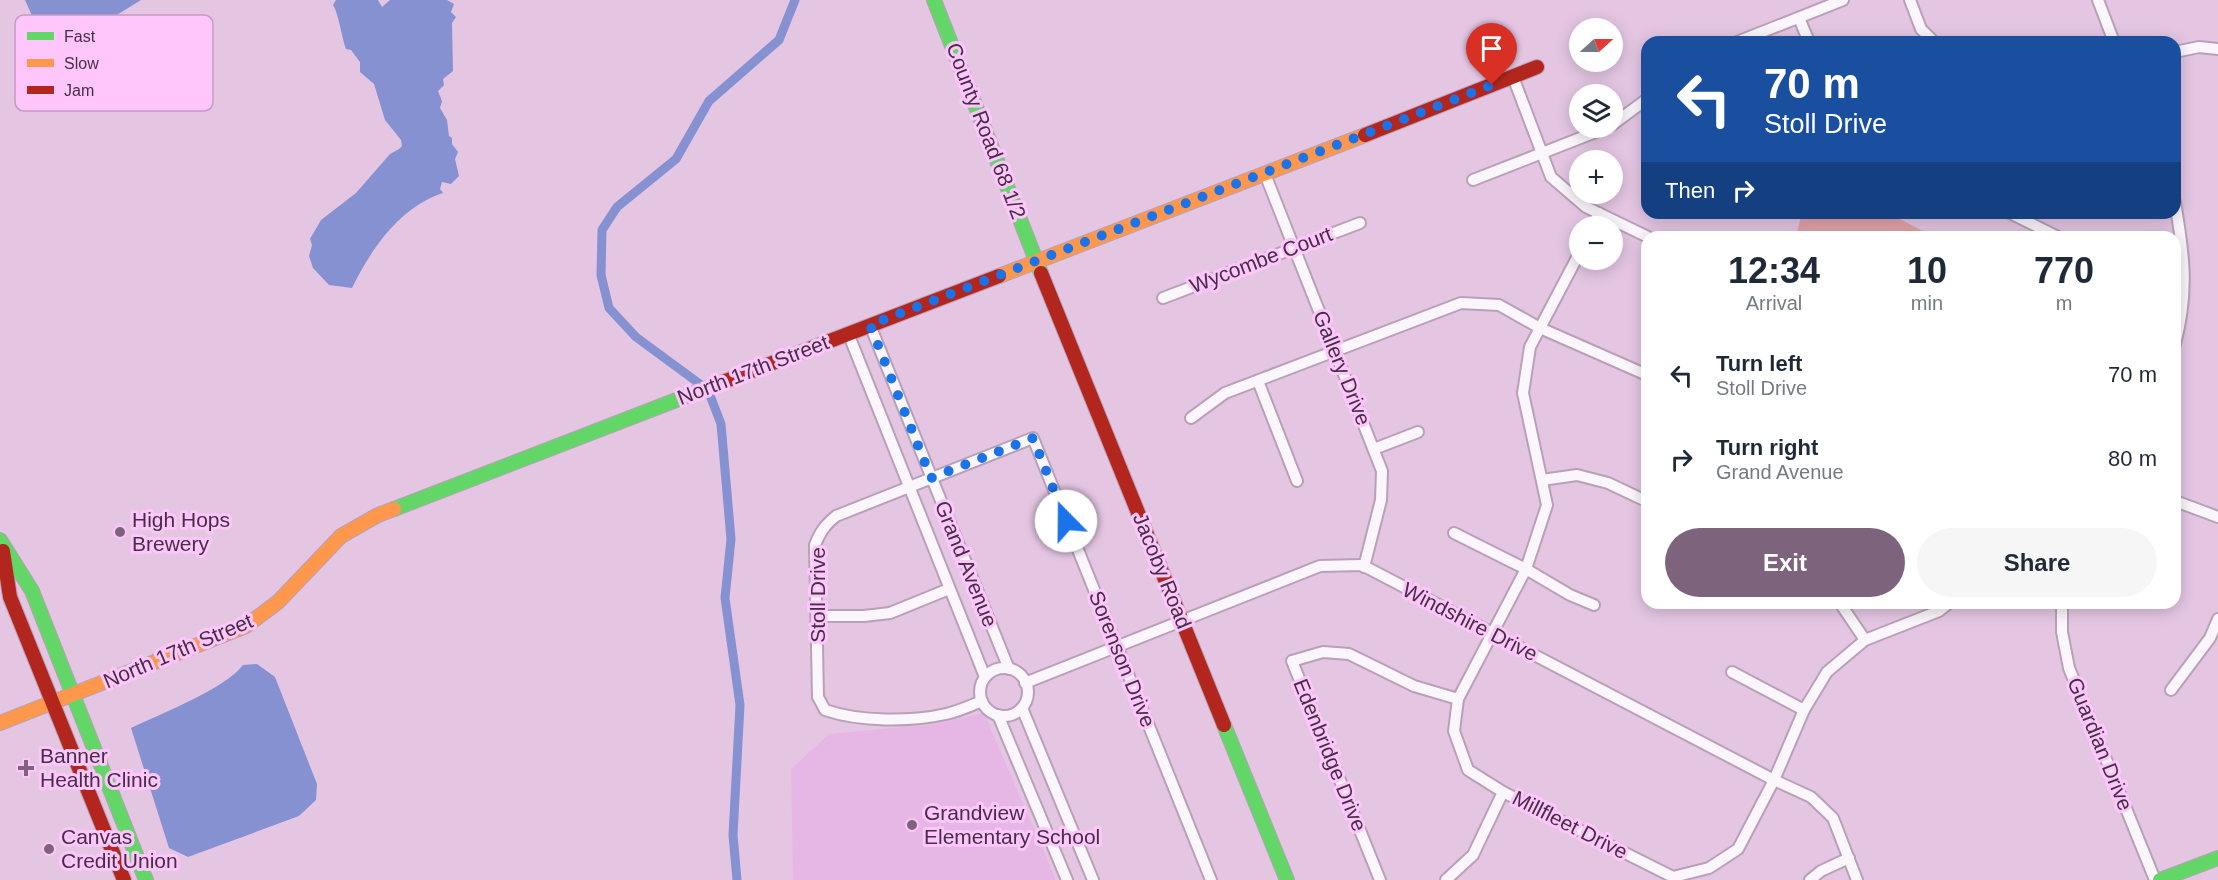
<!DOCTYPE html>
<meta charset="utf-8">
<style>
:root{--surface:#fff;--page:#f6f6f7;--text:#1f2937;--muted:#747a83;--accent:#7d647c}
body{margin:0;font-family:Arial,sans-serif;background:var(--page);color:var(--text);height:100vh;display:flex;flex-direction:column;font-size:22px;white-space:nowrap}
*{box-sizing:border-box;margin:0}
p{font-size:20px;color:var(--muted)}
.icon{flex:none;width:33px;height:33px;fill:none;stroke:currentColor;stroke-width:2;stroke-linecap:round;stroke-linejoin:round}
.map{position:relative;flex:1;overflow:hidden}
.details{position:absolute;left:1641px;top:231px;width:540px;height:378px;display:flex;flex-direction:column;background:var(--surface);border-radius:18px;box-shadow:0 3px 15px #0003}
.details>*{flex:none}
.banner{position:absolute;left:1641px;top:36px;width:540px;height:183px;border-radius:18px;box-shadow:0 3px 15px #0003;background:#1a4fa0;color:#fff;overflow:hidden}
.needle{width:39px;rotate:69deg}
.tools{position:absolute;left:1569px;top:18px;display:grid;gap:12px}
.tools a{display:grid;place-items:center;width:54px;height:54px;border-radius:50%;background:var(--surface);box-shadow:0 3px 15px #0003;font-size:30px}
.pin{position:absolute;display:grid;place-items:center;width:51px;height:51px;color:#fff;margin:-62px -26px;border-radius:50% 50% 50% 0;rotate:-45deg;box-shadow:0 0 6px #0007}
.pin .icon{rotate:45deg}
.me{position:absolute;width:66px;margin:-33px;rotate:338deg;stroke-linejoin:round;filter:drop-shadow(0 0 4px #0008)}
.turn{display:flex;align-items:center;gap:21px;height:126px;padding:0 24px;font-size:27px}
.turn .icon{width:78px;height:78px;stroke-width:2.5}
.turn b{display:block;font-size:42px;line-height:51px}
.then{display:flex;align-items:center;height:57px;padding:0 24px;background:#0003;gap:12px;font-size:22px}
.eta{display:flex;justify-content:space-evenly;align-items:center;height:102px;text-align:center}
.eta b{font-size:36px;font-weight:800;line-height:42px}
.primary-button{display:flex;gap:12px;margin-top:auto;padding:12px 24px}
.primary-button a{flex:1;height:69px;border-radius:36px;background:var(--accent);color:#fff;font-size:24px;font-weight:800;line-height:69px;text-align:center}
.primary-button a+a{background:var(--page);color:var(--text)}
ul{padding:0;list-style:none}
li{display:flex;align-items:center;gap:18px;height:84px;padding:0 24px}
li div{flex:1}
li b{display:block;font-size:22px}
li em{font-style:normal}
.map>svg:first-child{display:block}
.built{fill:#e6b7e4}
.green{fill:#e3a3aa}
.water{fill:#8691d2}
.lines{fill:none;stroke-linecap:round;stroke-linejoin:round}
.canal{stroke:#8691d2;stroke-width:9}
.street-casing{stroke:#b8a1b7;stroke-width:14}
.fast-casing{stroke:#b8a1b7;stroke-width:16}
.slow-casing{stroke:#b8a1b7;stroke-width:16}
.jam-casing{stroke:#b8a1b7;stroke-width:16}
.street{stroke:#fbf6fb;stroke-width:10}
.fast{stroke:#63d668;stroke-width:14}
.slow{stroke:#ff974d;stroke-width:14}
.jam{stroke:#b3261e;stroke-width:14}
.route{stroke:#1a73e8;stroke-width:10;stroke-dasharray:0 18}
.poi-dot{fill:#7d647c;stroke:#ffc6fc;stroke-width:2}
.labels{text-anchor:middle;stroke-width:6;stroke-linejoin:round;paint-order:stroke}
.street-label{font-size:21px;fill:#452f44;stroke:#ffc6fc}
.poi-label{font-size:21px;fill:#452f44;stroke:#ffc6fc;text-anchor:start}
.key{fill:#ffc6fc;stroke:#c799c5;stroke-width:1.5}
.key-label{font-size:16px;fill:#452f44}
</style>
<div class="map">
<svg width="2218" height="880" viewBox="0 0 2218 880">
<rect width="100%" height="100%" fill="#e4c6e3"/>
<!-- built -->
<path class="built" d="M984,713L1056,880H793L791,769L829,734L936,724Z"/>
<!-- green -->
<path class="green" d="M1802,213H1897L1896,217L1934,237H1785L1797,232Z"/>
<!-- water -->
<g class="water">
<path d="M25,0H141L99,26L64,42L41,36Z"/>
<path d="M336,0H378L382,7L390,0H447L454,4L451,12L456,17L452,23L453,71L443,79L444,85L438,91L442,101L440,108L447,120L449,136L452,138V144L458,152L455,159L459,176L451,184L442,182L440,189L443,193C400,207 371,249 352,288L329,285L313,268L309,256L312,245L310,239L321,220L356,193L390,154L399,149L402,146L401,140L385,120L374,84L360,72V62L351,50L346,49C342,38 338,12 333,5Z"/>
<path d="M257,664L275,677L317,784L316,800L299,816L188,857L169,848L131,728C160,714 225,689 243,665Z"/>
</g>
<g class="lines">
<!-- canal -->
<path class="canal" d="M737,880L733,835L740,705L725,598L731,539L721,424L708,390L636,337L609,308L601,275L602,230L617,207L676,159L709,101L779,40L795,0"/>
<defs>
<g id="street">
<path d="M1910,0L1921,29L1934,42"/>
<path d="M2098,0L2114,42"/>
<path d="M1799,18L1809,42"/>
<path d="M1737,42L1843,0"/>
<path d="M2175,52L2199,47L2218,49"/>
<path d="M1513,77L1551,177L1586,207L1648,237"/>
<path d="M1612,125L1647,99"/>
<path d="M1265,174L1382,471L1381,500L1364,567"/>
<path d="M1473,180L1606,128"/>
<path d="M2175,202C2184,254 2189,292 2175,344"/>
<path d="M2010,213L2058,237"/>
<path d="M1593,226L1599,213"/>
<path d="M1580,252L1530,347L1523,393L1547,505L1526,569L1458,699L1454,731L1468,770L1503,792L1673,877L1709,868L1738,849L1774,780L1804,710L1827,672L1865,640L1939,611L1949,603"/>
<path d="M1163,298L1360,223"/>
<path d="M870,325L1009,669"/>
<path d="M848,333L985,677"/>
<path d="M1258,381L1297,481"/>
<path d="M1191,418L1225,393L1461,303L1499,305L1540,328L1647,375"/>
<path d="M1374,449L1418,432"/>
<path d="M1542,480L1577,475L1608,483L1646,501"/>
<path d="M2175,501L2218,517"/>
<path d="M1454,533L1526,569L1570,595L1594,605"/>
<path d="M1840,603L1865,640"/>
<path d="M2062,603V632L2069,668L2155,880"/>
<path d="M817,616H864L890,613L949,589"/>
<circle cx="1004" cy="692" r="24"/>
<path d="M1732,672L1804,710"/>
<path d="M1025,683L1320,566L1362,565L1774,780L1811,797L1833,818L1857,880"/>
<path d="M2171,690L2210,638L2218,619"/>
<path d="M982,701C970,706 959,711 946,714C911,722 860,722 825,710L818,697L815,545C820,532 825,525 836,516L1033,438L1211,880"/>
<path d="M1022,708L1093,880"/>
<path d="M998,715L1067,880"/>
<path d="M1380,880L1292,661L1323,652L1349,654L1414,686L1458,699"/>
<path d="M1446,880L1473,855L1503,792"/>
<path d="M1810,880L1821,871L1849,858"/>
</g>
<g id="fast">
<path d="M934,0L1041,273"/>
<path d="M394,509L710,387"/>
<path d="M0,540L32,591L146,880"/>
<path d="M1224,725L1287,880"/>
<path d="M2160,880L2218,858"/>
</g>
<g id="slow">
<path d="M999,276L1365,135"/>
<path d="M0,723L246,626L278,602L341,536L378,515L394,509"/>
</g>
<g id="jam">
<path d="M1365,135L1537,67"/>
<path d="M1041,273L1224,725"/>
<path d="M710,387L999,276"/>
<path d="M3,551L10,597L124,880"/>
</g>
</defs>
<!-- street casing -->
<use href="#street" class="street-casing"/>
<!-- fast casing -->
<use href="#fast" class="fast-casing"/>
<!-- slow casing -->
<use href="#slow" class="slow-casing"/>
<!-- jam casing -->
<use href="#jam" class="jam-casing"/>
<!-- street -->
<use href="#street" class="street"/>
<!-- fast -->
<use href="#fast" class="fast"/>
<!-- slow -->
<use href="#slow" class="slow"/>
<!-- jam -->
<use href="#jam" class="jam"/>
</g>
<g class="lines">
<!-- route -->
<path class="route" d="M1066,521L1033,438L931,478L870,325L1492,85"/>
</g>
<!-- markers -->
<g class="poi-dot">
<circle cx="120" cy="532" r="6"/>
<path d="M23 759h6v6h6v6h-6v6h-6v-6h-6v-6h6z"/>
<circle cx="912" cy="825" r="6"/>
<circle cx="49" cy="849" r="6"/>
</g>
<g class="labels">
<!-- street labels -->
<g class="street-label">
<text transform="translate(986 131) rotate(69)" y="7">County Road 68 1/2</text>
<text transform="translate(1261 260) rotate(-21)" y="7">Wycombe Court</text>
<text transform="translate(1342 368) rotate(68)" y="7">Gallery Drive</text>
<text transform="translate(753 370) rotate(-21)" y="7">North 17th Street</text>
<text transform="translate(966 564) rotate(68)" y="7">Grand Avenue</text>
<text transform="translate(1162 571) rotate(68)" y="7">Jacoby Road</text>
<text transform="translate(818 595) rotate(-90)" y="7">Stoll Drive</text>
<text transform="translate(1470 622) rotate(27)" y="7">Windshire Drive</text>
<text transform="translate(178 651) rotate(-23)" y="7">North 17th Street</text>
<text transform="translate(1122 659) rotate(68)" y="7">Sorenson Drive</text>
<text transform="translate(2100 744) rotate(68)" y="7">Guardian Drive</text>
<text transform="translate(1330 755) rotate(68)" y="7">Edenbridge Drive</text>
<text transform="translate(1570 825) rotate(27)" y="7">Millfleet Drive</text>
</g>
<!-- poi labels -->
<g class="poi-label">
<text x="132" y="527">High Hops<tspan x="132" dy="24">Brewery</tspan></text>
<text x="40" y="763">Banner<tspan x="40" dy="24">Health Clinic</tspan></text>
<text x="924" y="820">Grandview<tspan x="924" dy="24">Elementary School</tspan></text>
<text x="61" y="844">Canvas<tspan x="61" dy="24">Credit Union</tspan></text>
</g>
</g>
<!-- legend -->
<rect x="15" y="15" width="198" height="96" rx="9" class="key"/>
<rect x="27" y="32" width="27" height="8" fill="#63d668"/>
<rect x="27" y="59" width="27" height="8" fill="#ff974d"/>
<rect x="27" y="86" width="27" height="8" fill="#b3261e"/>
<g class="key-label">
<text x="64" y="42">Fast</text>
<text x="64" y="69">Slow</text>
<text x="64" y="96">Jam</text>
</g>
</svg>
<div class="tools">
<a><svg class="needle" viewBox="-14 -14 28 28"><path d="M0-13l5 13h-10z" fill="#e53935"/><path d="M0 13l5-13h-10z" fill="#747a83"/></svg></a>
<a><svg class="icon" aria-label="layers" viewBox="0 0 24 24"><path d="M12 4l9 5-9 5-9-5zM3 14l9 5 9-5"/></svg></a>
<a>+</a>
<a>−</a>
</div>
<div class="pin" style="left:1492px;top:85px;background:#d93025"><svg class="icon" aria-label="arrive" viewBox="0 0 24 24"><path d="M6 21V4h12l-3 4 3 4H6"/></svg></div>
<svg class="me" style="left:1066px;top:521px" viewBox="-20 -20 40 40"><circle r="19" fill="#fff"/><path d="M0-13L10 11 0 6-10 11z" fill="#1a73e8"/></svg>
<div class="banner">
<div class="turn"><svg class="icon" aria-label="left" viewBox="0 0 24 24"><path d="M17 20v-9H6M10 6l-5 5 5 5"/></svg><div><b>70 m</b>Stoll Drive</div></div>
<div class="then">Then<svg class="icon" aria-label="right" viewBox="0 0 24 24"><path d="M7 20v-9h11M14 6l5 5-5 5"/></svg></div>
</div>
<section class="details">
<div class="eta">
<div><b>12:34</b><p>Arrival</p></div>
<div><b>10</b><p>min</p></div>
<div><b>770</b><p>m</p></div>
</div>
<ul>
<li><svg class="icon" aria-label="left" viewBox="0 0 24 24"><path d="M17 20v-9H6M10 6l-5 5 5 5"/></svg><div><b>Turn left</b><p>Stoll Drive</p></div><em>70 m</em></li>
<li><svg class="icon" aria-label="right" viewBox="0 0 24 24"><path d="M7 20v-9h11M14 6l5 5-5 5"/></svg><div><b>Turn right</b><p>Grand Avenue</p></div><em>80 m</em></li>
</ul>
<div class="primary-button"><a>Exit</a><a>Share</a></div>
</section>
</div>
